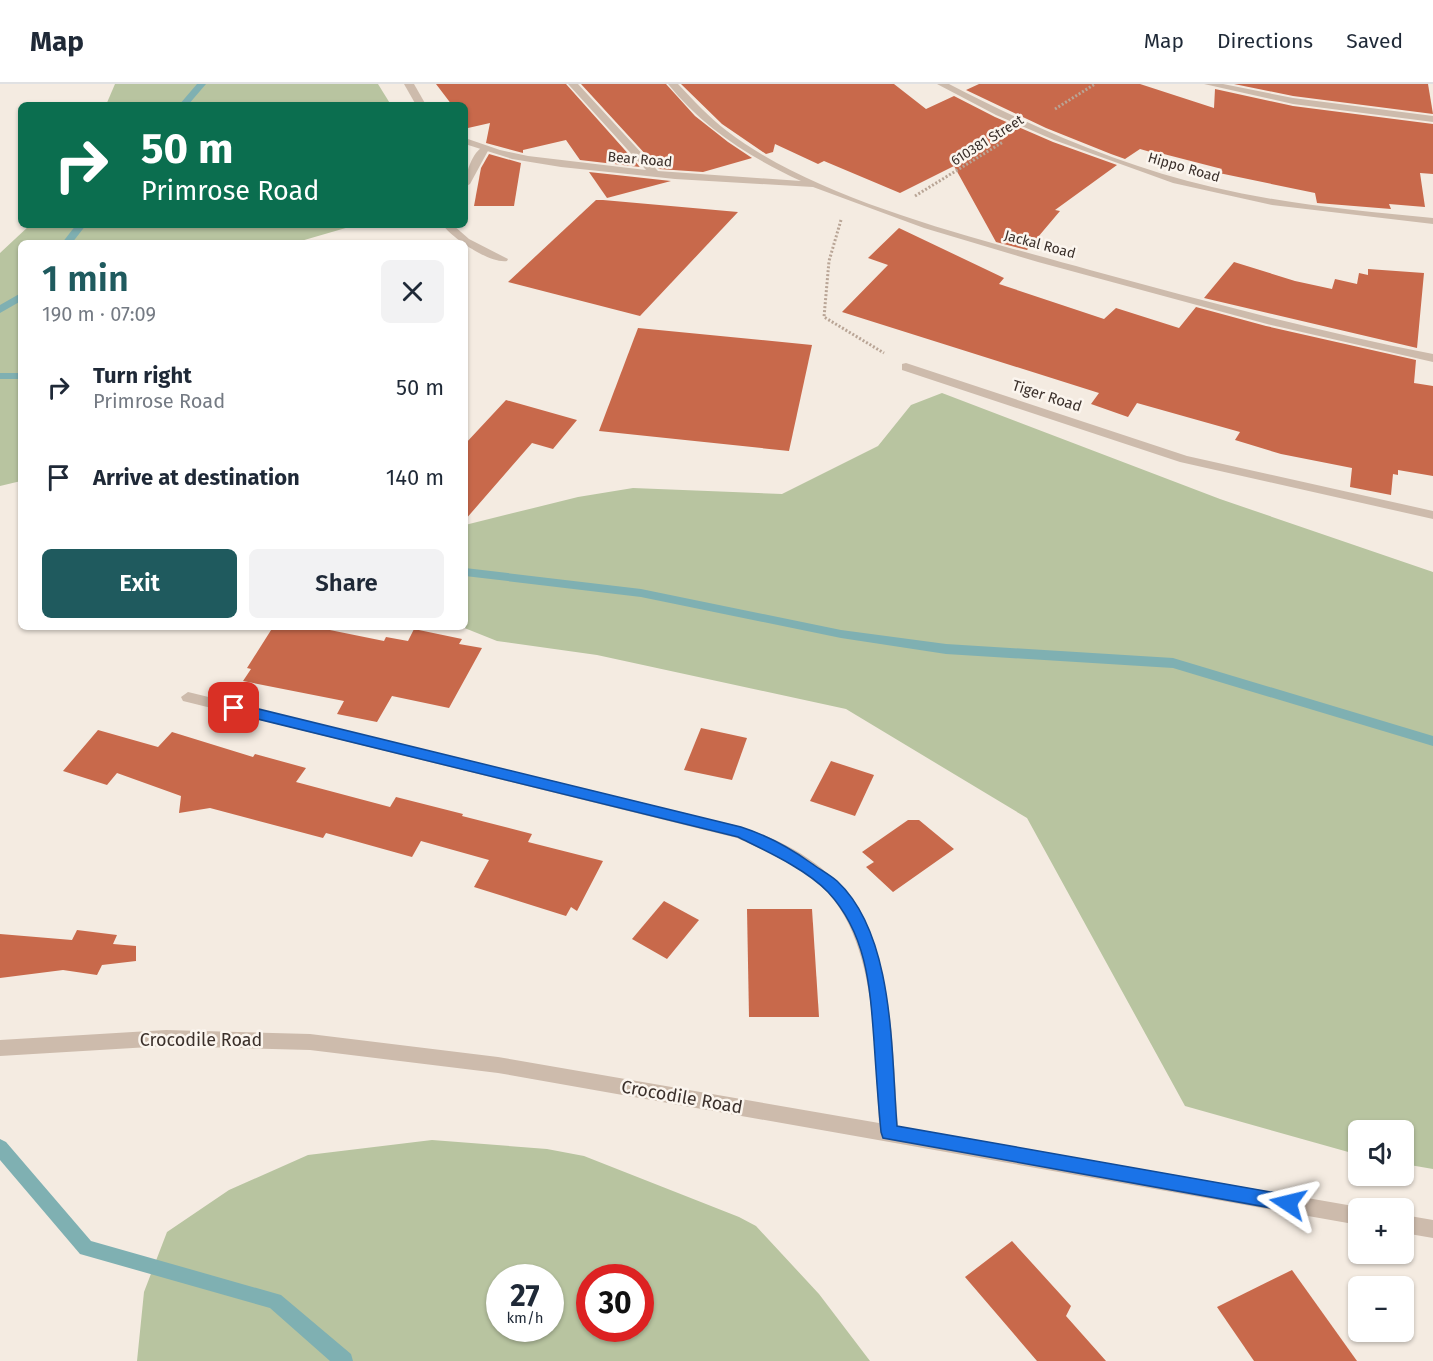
<!DOCTYPE html>
<meta charset="utf-8">
<style>
:root{--surface:#fff;--page:#f2f2f3;--text:#1f2937;--muted:#747a83;--line:#e0e1e3;--accent:#1f5a5e}
body{margin:0;font-family:"Fira Sans",sans-serif;background:var(--page);color:var(--text);height:100vh;display:flex;flex-direction:column;font-size:22px;white-space:nowrap}
*{box-sizing:border-box;margin:0}
p{font-size:20px;color:var(--muted)}
.icon{flex:none;width:33px;height:33px;fill:none;stroke:currentColor;stroke-width:2;stroke-linecap:round;stroke-linejoin:round}
.map{position:relative;flex:1;overflow:hidden}
.panel{position:absolute;left:18px;top:156px;width:450px;height:390px;display:flex;flex-direction:column;background:var(--surface);border-radius:9px;box-shadow:0 2px 4px #0004}
.panel>*{flex:none}
.banner{position:absolute;left:18px;top:18px;width:450px;height:126px;border-radius:9px;box-shadow:0 2px 4px #0004;background:#0b6e4f;color:#fff;overflow:hidden}
.fabs{position:absolute;left:1348px;top:1036px;display:grid;gap:12px}
.fabs a{display:grid;place-items:center;width:66px;height:66px;border-radius:9px;background:var(--surface);box-shadow:0 2px 4px #0004;font-size:30px}
.speed{position:absolute;left:486px;top:1180px;display:flex;gap:12px;font-size:30px;font-weight:700;text-align:center}
.speed>*{display:grid;place-content:center;width:78px;height:78px;border-radius:50%;background:var(--surface);box-shadow:0 2px 4px #0004;line-height:1}
.speed small{font-size:15px;font-weight:400}
.speed .limit{border:9px solid #d22;background:#fff;color:#111}
.pin{position:absolute;display:grid;place-items:center;width:51px;height:51px;color:#fff;margin:-26px;border-radius:12px;box-shadow:0 3px 9px #0006}
.me{position:absolute;width:66px;margin:-33px;rotate:280deg;stroke-linejoin:round;filter:drop-shadow(0 0 4px #0008)}
.turn{display:flex;align-items:center;gap:21px;height:126px;padding:0 24px;font-size:27px}
.turn .icon{width:78px;height:78px;stroke-width:2.5}
.turn b{display:block;font-size:42px;line-height:51px}
.round{display:grid;place-items:center;flex:none;width:63px;height:63px;border-radius:9px;background:var(--page)}
.head{display:flex;align-items:center;justify-content:space-between;height:102px;padding:0 24px}
h1{font-size:36px;font-weight:600;line-height:45px;color:var(--accent)}
.primary-button{display:flex;gap:12px;margin-top:auto;padding:12px 24px}
.primary-button a{flex:1;height:69px;border-radius:9px;background:var(--accent);color:#fff;font-size:24px;font-weight:600;line-height:69px;text-align:center}
.primary-button a+a{background:var(--page);color:var(--text)}
ul{padding:0;list-style:none}
li{display:flex;align-items:center;gap:18px;height:90px;padding:0 24px}
li div{flex:1}
li b{display:block;font-size:22px}
li em{font-style:normal}
header{display:flex;align-items:center;gap:36px;box-sizing:border-box;height:84px;padding:0 30px;background:var(--surface);border-bottom:2px solid var(--line)}
header strong{font-size:28px}
nav{display:flex;gap:33px;margin-inline-start:auto;font-size:21px}
.map>svg:first-child{display:block}
.green{fill:#b8c4a0;fill-rule:evenodd}
.lines{fill:none;stroke-linecap:round;stroke-linejoin:round}
.stream{fill:#7fb0b2;fill-rule:evenodd}
.building{fill:#c8694b}
.path{stroke:#b9a596;stroke-width:3;stroke-dasharray:2 2;stroke-linecap:butt}
.lane{fill:#cdbbac;fill-rule:evenodd}
.street{fill:#cdbbac;fill-rule:evenodd}
.route{fill:#1a73e8;stroke:#114b97;stroke-width:1.5}
.labels{text-anchor:middle;stroke-width:5;stroke-linejoin:round;paint-order:stroke}
.far-street-label{font-size:14px;fill:#3b302b;stroke:#fbf5ee}
.street-label{font-size:15px;fill:#3b302b;stroke:#fbf5ee}
.near-street-label{font-size:18px;fill:#3b302b;stroke:#fbf5ee}
</style>
<header>
<strong>Map</strong>
<nav><a>Map</a><a>Directions</a><a>Saved</a></nav>
</header>
<div class="map">
<svg width="1433" height="1277" viewBox="0 0 1433 1277">
<rect width="100%" height="100%" fill="#f4ebe1"/>
<!-- green -->
<g class="green">
<path d="M115,0H378L391,21H106Z"/>
<path d="M30,141H356L294,159H21V397L0,402V169Z"/>
<path d="M942,309L1220,415L1433,488V1085L1404,1080V1047H1359V1071L1185,1022L1027,734L846,625L597,571L497,557L462,543H465V441L578,413L633,404L782,410L878,362L911,321Z"/>
<path d="M432,1056L547,1065L584,1072L739,1133L756,1142L819,1210L870,1277H137L144,1208L167,1148L229,1106L308,1071ZM500,1194H550V1245H500ZM590,1194H640V1245H590Z"/>
</g>
<g class="lines">
<!-- stream -->
<g class="stream">
<path d="M197,0H206L188,21H179Z"/>
<path d="M76,141H86L72,159H62Z"/>
<path d="M21,209V217L0,229V221Z"/>
<rect x="0" y="289" width="21" height="6"/>
<path d="M465,484L641,505L841,546L946,560L1173,574L1433,652V662L1173,584L946,570L841,554L641,513L465,492Z"/>
<path d="M0,1055L6,1058L91,1157L281,1211L351,1270L353,1277H330L270,1224L80,1170L0,1076Z"/>
</g>
</g>
<!-- building -->
<g class="building">
<path d="M436,0H566L640,83L580,76L566,56L523,66V69L486,59L490,39L468,44L465,39V21H452Z"/>
<path d="M581,0H666L695,32L728,58L752,74L703,88L659,85Z"/>
<path d="M681,0H894L926,25L954,12L995,33L1053,58L1117,81L1055,126L1060,127L1027,166L996,158L954,82L900,109L824,77L818,80L775,60L773,68L766,70L722,40Z"/>
<path d="M979,0H1140L1214,24L1215,5L1293,22L1433,40V90L1420,89L1425,123L1389,120L1391,125L1317,119L1315,109L1219,89L1222,85L1156,68L1154,69L1140,65L1125,75L1111,70L1046,44L966,6Z"/>
<path d="M1234,0H1428L1433,30L1293,12Z"/>
<path d="M489,70L521,79L514,122H474L481,84Z"/>
<path d="M589,88L671,97L607,114Z"/>
<path d="M596,116H603L738,128L640,232L508,198Z"/>
<path d="M899,144L1004,194L999,200L1104,235L1116,224L1179,244L1196,223L1266,242L1416,276L1414,299L1433,302V392L1398,386V391L1393,390L1391,411L1350,403L1352,384L1281,370L1235,356L1240,348L1137,319L1128,333L1091,320L1099,309L842,228L888,181L868,174Z"/>
<path d="M1234,178L1295,197L1332,205L1335,195L1357,200L1359,189L1368,191V185L1424,189L1417,264L1204,214Z"/>
<path d="M638,244L812,261L789,367L599,347Z"/>
<path d="M506,316L577,336L553,365L532,359L465,436V360Z"/>
<path d="M273,543H315L384,557L386,553L408,557L414,545L462,555L459,560L482,564L449,624L392,612L377,638L337,630L344,617L243,597L251,585L247,584Z"/>
<path d="M701,644L747,654L732,696L684,686Z"/>
<path d="M98,646L158,663L172,648L253,673L255,670L306,684L296,698L390,723L396,713L463,730L462,732L532,750L528,758L603,777L577,827L571,823L566,832L474,803L489,776L421,757L412,773L326,749L323,754L210,724L179,729L181,712L117,689L107,701L63,687Z"/>
<path d="M831,677L874,691L855,732L810,717Z"/>
<path d="M908,736H919L954,765L893,808L866,783L874,778L862,768Z"/>
<path d="M664,817L699,836L667,875L632,855Z"/>
<path d="M747,825H812L819,933H749Z"/>
<path d="M77,846L117,851L113,860L136,862V877L102,881L97,891L63,886L0,894V850L72,856Z"/>
<path d="M1012,1157L1071,1222L1066,1232L1106,1277H1037L965,1193Z"/>
<path d="M1292,1186L1357,1277H1254L1217,1223Z"/>
</g>
<g class="lines">
<!-- path -->
<g class="path">
<path d="M1055,25L1095,0"/>
<path d="M915,112L1003,58"/>
<path d="M841,136L829,177L824,233L884,269"/>
</g>
<!-- lane -->
<g class="lane">
<path d="M484,62L489,65L470,100L465,103C465,90 472,68 484,62Z"/>
<path d="M443,141H453L469,155L508,175L507,177C490,180 452,154 443,141Z"/>
</g>
<!-- street -->
<g class="street">
<path d="M404,0H414L426,21H416Z"/>
<path d="M568,0H578L658,87L801,97C751,74 703,44 668,0H678C694,17 709,33 727,47C820,118 977,154 1090,186C1203,217 1317,247 1433,270V278L1267,240L1038,178L924,144L813,103L675,95L561,83L512,75L465,60V54L500,66L528,72L646,86Z"/>
<path d="M937,0H949C1032,43 1121,82 1212,103C1285,120 1359,127 1433,134V140L1272,121L1173,99L1054,56L996,31Z"/>
<path d="M1204,0H1223L1293,14L1433,32V38L1293,20Z"/>
<path d="M906,279L1187,372L1433,427V435L1180,378L902,286V280Z"/>
<path d="M188,608L741,743C897,793 888,905 898,1043L1359,1123L1364,1125H1359V1141L498,989L310,966L166,962L0,972V956L166,946L310,950L498,973L879,1039C874,968 878,863 827,808C804,783 768,768 737,754L183,617L181,613Z"/>
<path d="M1404,1131L1433,1136V1154L1404,1149Z"/>
</g>
</g>
<!-- route -->
<path class="route" d="M234,619L741,743C766,751 790,764 811,779C819,785 829,790 837,797C895,851 891,968 897,1042L1288,1111L1295,1113L1297,1119L1295,1125L1288,1127L883,1054L881,1048C878,1018 876,987 874,957C870,903 867,850 828,808C806,785 766,767 738,753L229,628L227,624L229,621Z"/>
<g class="labels">
<!-- far-street labels -->
<g class="far-street-label">
<text transform="translate(987 56) rotate(-32)" y="5">610381 Street</text>
<text transform="translate(640 75) rotate(5)" y="5">Bear Road</text>
<text transform="translate(1184 83) rotate(16)" y="5">Hippo Road</text>
<text transform="translate(1040 160) rotate(15)" y="5">Jackal Road</text>
</g>
<!-- street labels -->
<g class="street-label">
<text transform="translate(1047 312) rotate(18)" y="5">Tiger Road</text>
</g>
<!-- near-street labels -->
<g class="near-street-label">
<text x="201" y="962">Crocodile Road</text>
<text transform="translate(682 1013) rotate(10)" y="6">Crocodile Road</text>
</g>
</g>
</svg>
<div class="fabs">
<a><svg class="icon" aria-label="sound" viewBox="0 0 24 24"><path d="M4 9h4l5-4v14l-5-4H4zM17 9q2 3 0 6"/></svg></a>
<a>+</a>
<a>−</a>
</div>
<div class="speed"><div>27<small>km/h</small></div><div class="limit">30</div></div>
<div class="pin" style="left:234px;top:624px;background:#d93025"><svg class="icon" aria-label="arrive" viewBox="0 0 24 24"><path d="M6 21V4h12l-3 4 3 4H6"/></svg></div>
<svg class="me" style="left:1288px;top:1119px" viewBox="-20 -20 40 40"><path d="M0-17L14 15 0 8-14 15z" fill="#1a73e8" stroke="#fff" stroke-width="4"/></svg>
<div class="banner">
<div class="turn"><svg class="icon" aria-label="right" viewBox="0 0 24 24"><path d="M7 20v-9h11M14 6l5 5-5 5"/></svg><div><b>50 m</b>Primrose Road</div></div>
</div>
<section class="panel">
<div class="head"><div><h1>1 min</h1><p>190 m · 07:09</p></div><a class="round"><svg class="icon" aria-label="close" viewBox="0 0 24 24"><path d="M6 6l12 12M18 6L6 18"/></svg></a></div>
<ul>
<li><svg class="icon" aria-label="right" viewBox="0 0 24 24"><path d="M7 20v-9h11M14 6l5 5-5 5"/></svg><div><b>Turn right</b><p>Primrose Road</p></div><em>50 m</em></li>
<li><svg class="icon" aria-label="arrive" viewBox="0 0 24 24"><path d="M6 21V4h12l-3 4 3 4H6"/></svg><div><b>Arrive at destination</b></div><em>140 m</em></li>
</ul>
<div class="primary-button"><a>Exit</a><a>Share</a></div>
</section>
</div>
